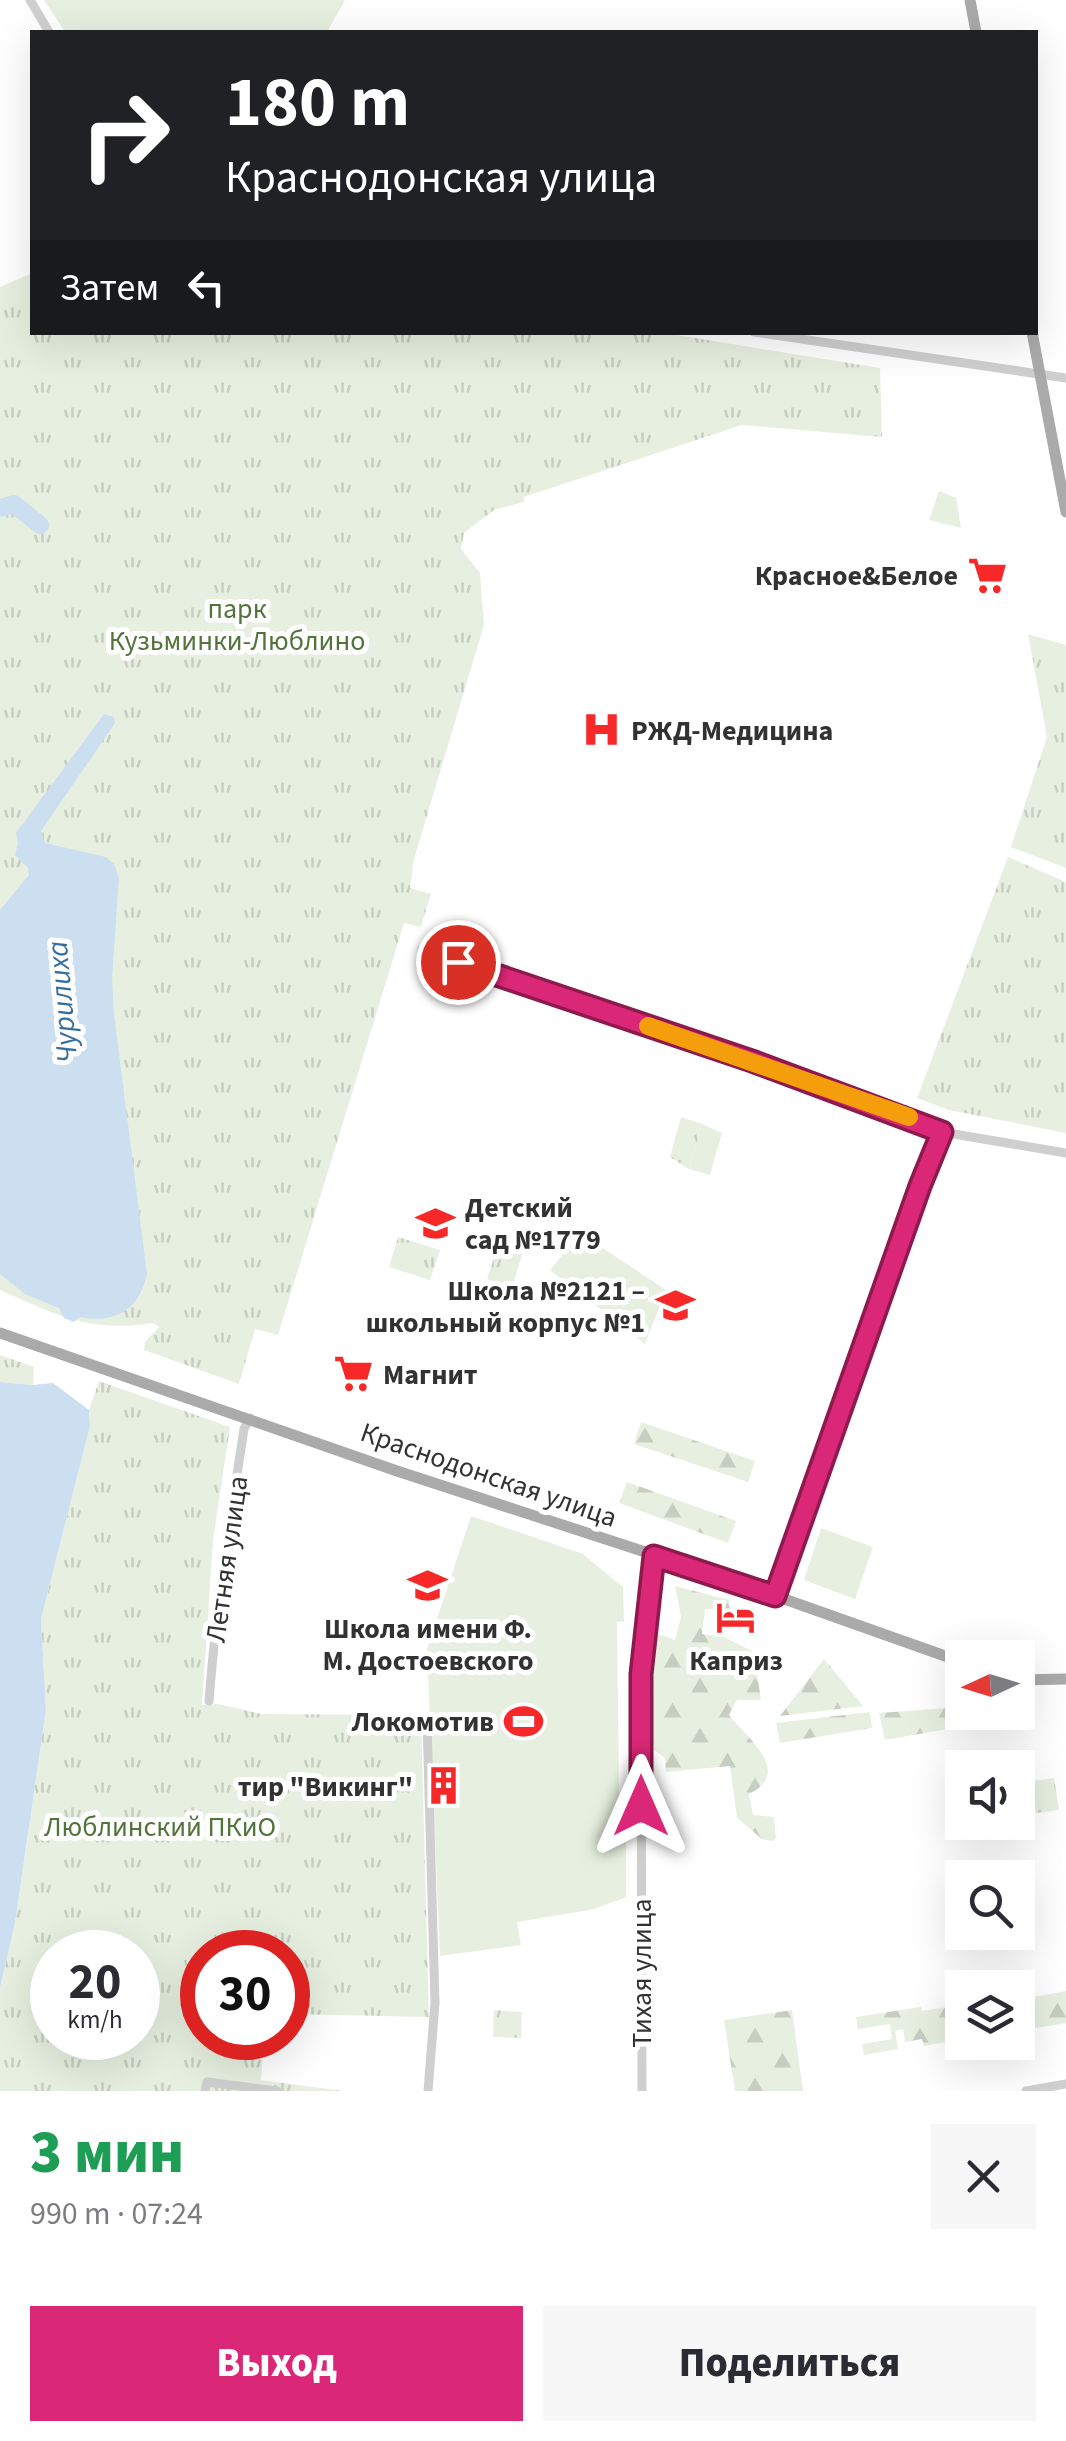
<!DOCTYPE html>
<html lang="ru">
<meta charset="utf-8">
<style>
:root{--surface:#fff;--page:#f7f7f7;--text:#2b2b33;--muted:#7c7c81;--accent:#db2777}
body{margin:0;font-family:"Source Sans 3",sans-serif;background:var(--page);color:var(--text);height:100vh;display:flex;flex-direction:column;font-size:38px;white-space:nowrap}
*{box-sizing:border-box;margin:0}
p{font-size:32px;color:var(--muted)}
.icon{flex:none;width:55px;height:55px;fill:none;stroke:currentColor;stroke-width:2;stroke-linecap:round;stroke-linejoin:round}
.map{position:relative;height:2091px;overflow:hidden}
.sheet{display:flex;flex-direction:column;background:var(--surface);flex:1}
.sheet>*{flex:none}
.top-card{position:absolute;left:30px;top:30px;width:1008px;height:305px;border-radius:0px;box-shadow:0 10px 40px #0002;background:#202124;color:#fff;overflow:hidden}
.needle{width:65px;rotate:266deg}
.fabs{position:absolute;left:945px;top:1640px;display:grid;gap:20px}
.fabs a{display:grid;place-items:center;width:90px;height:90px;border-radius:0px;background:var(--surface);box-shadow:0 10px 40px #0002;font-size:50px}
.speed{position:absolute;left:30px;top:1930px;display:flex;gap:20px;font-size:50px;font-weight:700;text-align:center}
.speed>*{display:grid;place-content:center;width:130px;height:130px;border-radius:50%;background:var(--surface);box-shadow:0 10px 40px #0002;line-height:1}
.speed small{font-size:25px;font-weight:400}
.speed .limit{border:15px solid #d22;background:#fff;color:#111}
.pin{position:absolute;display:grid;place-items:center;width:85px;height:85px;color:#fff;margin:-42px;border:5px solid #fff;border-radius:50%;box-shadow:0 2px 10px #0007}
.me{position:absolute;width:110px;margin:-55px;rotate:0deg;stroke-linejoin:round;filter:drop-shadow(0 0 8px #0008)}
.turn{display:flex;align-items:center;gap:35px;height:210px;padding:0 30px;font-size:45px}
.turn .icon{width:130px;height:130px;stroke-width:2.5}
.turn b{display:block;font-size:70px;line-height:85px}
.then{display:flex;align-items:center;height:95px;padding:0 30px;background:#0003;gap:20px;font-size:38px}
.round{display:grid;place-items:center;flex:none;width:105px;height:105px;border-radius:0px;background:var(--page)}
.head{display:flex;align-items:center;justify-content:space-between;height:170px;padding:0 30px}
h1{font-size:60px;font-weight:800;line-height:75px;color:#1e9e55}
.button{display:flex;gap:20px;margin-top:auto;padding:20px 30px}
.button a{flex:1;height:115px;border-radius:0px;background:var(--accent);color:#fff;font-size:40px;font-weight:800;line-height:115px;text-align:center}
.button a+a{background:var(--page);color:var(--text)}
.map>svg:first-child{display:block}
.grass{fill:#e7f0e0}
.forest{fill:url(#forest-firs)}
.park{fill:url(#park-tufts);fill-rule:evenodd}
.water{fill:#cbdff1}
.lines{fill:none;stroke-linecap:round;stroke-linejoin:round}
.river{stroke:#cbdff1;stroke-width:18}
.minor{stroke:#cfcfcf;stroke-width:9}
.major{stroke:#aaa;stroke-width:11}
.route-casing{stroke:#8e194d;stroke-width:25}
.route{stroke:#db2777;stroke-width:18}
.slow{stroke:#f59e0b;stroke-width:18}
.labels{text-anchor:middle;stroke-width:10;stroke-linejoin:round;paint-order:stroke}
.poi-label{font-size:28px;font-weight:bold;fill:#323232;stroke:#fff;text-anchor:end}
.park-label{font-size:28px;fill:#51743a;stroke:#fff}
.street-label{font-size:28px;fill:#323232;stroke:#fff}
.water-label{font-size:30px;font-style:italic;fill:#366f9e;stroke:#fff}
</style>
<div class="map">
<svg width="1066" height="2091" viewBox="0 0 1066 2091">
<defs>
<pattern id="forest-firs" width="22" height="20" patternUnits="userSpaceOnUse" patternTransform="scale(2.5)"><rect width="22" height="20" fill="#e7f0e0"/><path d="M5 1l3.5 6h-7zM16 11l3.5 6h-7z" fill="#c7cec1"/></pattern>
<pattern id="park-tufts" width="24" height="20" patternUnits="userSpaceOnUse" patternTransform="scale(2.5)"><rect width="24" height="20" fill="#e7f0e0"/><path d="M3 7l-1-3M5 7V3M7 7l1-3M15 17l-1-3M17 17v-4M19 17l1-3" fill="none" stroke="#c7cec1"/></pattern>
</defs>
<rect width="100%" height="100%" fill="#fff"/>
<!-- grass -->
<g class="grass">
<path d="M44,0H345L327,32H65Z"/>
<path d="M702,1124L722,1133L710,1175L689,1169Z"/>
<path d="M580,1233L666,1290L645,1344L550,1270Z"/>
<path d="M471,1516L583,1554L623,1587L624,1621L617,1622L619,1793L626,1809V1897L595,1909L517,1922L521,1945L440,1956L427,1649Z"/>
<path d="M821,1528L873,1547L855,1599L804,1580Z"/>
</g>
<!-- forest -->
<g class="forest">
<path d="M641,1422L755,1461L748,1482L634,1444Z"/>
<path d="M627,1482L736,1521L728,1543L619,1503Z"/>
<path d="M675,1586L729,1600L730,1611L705,1609L702,1634L724,1637L754,1652L761,1700H737L729,1715C749,1740 793,1772 749,1794L753,1815L774,1817L776,1839L772,1841L762,1839L737,1818L730,1766L666,1772L665,1758L647,1745L651,1631L675,1640L681,1617Z"/>
<path d="M824,1659L863,1706L780,1716Z"/>
<path d="M962,1707V1712L976,1713L977,1724L885,1740L879,1713Z"/>
<path d="M870,1712L872,1728L780,1743L776,1723Z"/>
<path d="M1031,1990L1033,1997L1066,1991V2023L1018,2031V1992Z"/>
<path d="M953,2006L954,2011L962,2009V2039L924,2046L922,2039L905,2042L903,2029L895,2031L898,2049L864,2055L862,2044L892,2039L890,2024L858,2029L856,2017L921,2007L922,2011Z"/>
<path d="M792,2010L803,2091H735L724,2020Z"/>
</g>
<!-- park -->
<g class="park">
<path d="M32,273V332L664,333L880,368L882,437L742,425L524,497V502L494,510L464,533L461,549L480,573L484,625L414,859L410,888L431,894L421,927L404,923L278,1335L255,1329L239,1384L144,1350L145,1342L159,1327L153,1323C91,1333 56,1315 0,1290V287Z"/>
<path d="M939,491L956,498L961,528L929,520Z"/>
<path d="M1028,634L1066,645V868L1011,847L1047,737Z"/>
<path d="M1008,857L1066,882V1133L949,1110L917,1098Z"/>
<path d="M681,1117L702,1124L689,1169L670,1157Z"/>
<path d="M529,1231L512,1288L487,1279L496,1252Z"/>
<path d="M398,1237L440,1250L430,1280L389,1267Z"/>
<path d="M0,1355L34,1367L33,1385L0,1382Z"/>
<path d="M99,1381L230,1427L213,1540L202,1705L218,1704L261,1714L421,1715L429,2017L288,2014V1952H202V2038H264L261,2080L343,2091H0V1988L15,1923L46,1710L41,1619L90,1426L89,1410ZM52,1952H138V2038H52Z"/>
<path d="M1054,1778L1059,1810L1036,1813L1034,1796L1020,1797L1019,1783Z"/>
<path d="M494,2010L522,2012L521,2038L493,2037Z"/>
</g>
<!-- water -->
<g class="water">
<path d="M104,714L114,717L115,723L41,831L45,843L106,857L114,864L119,878L112,977L114,1014L147,1274C139,1311 114,1324 79,1317L74,1322L64,1318L59,1308L25,1294L0,1274V910L29,875L28,868L15,855L18,843L16,833Z"/>
<path d="M0,1382L33,1385L53,1383L89,1410L90,1426L41,1619L46,1710L15,1923L0,1988Z"/>
</g>
<g class="lines">
<!-- river -->
<path class="river" d="M0,508L14,504L40,525"/>
<!-- minor -->
<g class="minor">
<path d="M30,0L49,32"/>
<path d="M754,332L1066,378"/>
<path d="M422,949L752,1061L942,1132L1066,1153"/>
<path d="M775,1596L920,1187L942,1132"/>
<path d="M209,1701C216,1610 230,1520 244,1429L250,1418"/>
<path d="M427,1721L435,2003L428,2091"/>
<path d="M205,2091L207,2082L277,2091"/>
<path d="M642,2091L641,1674L654,1556"/>
<path d="M1026,2091L1066,2084"/>
</g>
<!-- major -->
<g class="major">
<path d="M970,0L976,32"/>
<path d="M1032,332L1066,512"/>
<path d="M0,1333L397,1471L722,1577L962,1662"/>
<path d="M1018,1680L1066,1679"/>
</g>
</g>
<g class="lines">
<defs>
<path id="route" d="M458,962L752,1061L942,1132L920,1186L775,1596L654,1556L641,1674V1806"/>
</defs>
<!-- route casing -->
<use href="#route" class="route-casing"/>
<!-- route -->
<use href="#route" class="route"/>
<!-- slow -->
<path class="slow" d="M648,1026L909,1117"/>
</g>
<!-- icons -->
<defs>
<symbol id="supermarket-bare" viewBox="-9 -9 18 18"><path d="M-6-5.5h2.5l.6 2H6L4.5 2H-2.5L-4.4-4H-6ZM-1.5 3.2a1.3 1.3 0 1 0 .1 0ZM3 3.2a1.3 1.3 0 1 0 .1 0Z" fill="#f62828" stroke="#fff" stroke-width="2.5" paint-order="stroke"/></symbol>
<symbol id="hospital-bare" viewBox="-9 -9 18 18"><path d="M-5-5h3v3.5h4V-5h3V5h-3V1.5h-4V5h-3Z" fill="#f62828" stroke="#fff" stroke-width="2.5" paint-order="stroke"/></symbol>
<symbol id="school-bare" viewBox="-9 -9 18 18"><path d="M0-5L7-2L0 1L-7-2ZM-4 1L0 2.5L4 1V4Q0 6-4 4Z" fill="#f62828" stroke="#fff" stroke-width="2.5" paint-order="stroke"/></symbol>
<symbol id="hotel-bare" viewBox="-9 -9 18 18"><path d="M-6-4.5h1.5V1H6V5H4.5V3h-9V5H-6ZM-4 0a1.8 1.8 0 1 1 3.6 0ZM.5 0V-2.5h3Q6-2.5 6 0Z" fill="#f62828" stroke="#fff" stroke-width="2.5" paint-order="stroke"/></symbol>
<symbol id="stadium-bare" viewBox="-9 -9 18 18"><path d="M0-5a6.5 5 0 1 0 0 10a6.5 5 0 1 0 0-10ZM-3.5-1.8h7v3.6h-7Z" fill="#f62828" stroke="#fff" stroke-width="2.5" paint-order="stroke"/></symbol>
<symbol id="building-bare" viewBox="-9 -9 18 18"><path d="M-4-6H4V6H1V3H-1V6H-4ZM-2.5-4.3h1.7v1.8h-1.7ZM.8-4.3h1.7v1.8H.8ZM-2.5-1h1.7V.8h-1.7ZM.8-1h1.7V.8H.8Z" fill="#f62828" stroke="#fff" stroke-width="2.5" paint-order="stroke"/></symbol>
</defs>
<g fill-rule="evenodd">
<use href="#supermarket-bare" x="960" y="548" width="55" height="55"/>
<use href="#hospital-bare" x="574" y="702" width="55" height="55"/>
<use href="#school-bare" x="408" y="1196" width="55" height="55"/>
<use href="#school-bare" x="648" y="1278" width="55" height="55"/>
<use href="#supermarket-bare" x="326" y="1346" width="55" height="55"/>
<use href="#school-bare" x="400" y="1558" width="55" height="55"/>
<use href="#hotel-bare" x="708" y="1590" width="55" height="55"/>
<use href="#stadium-bare" x="496" y="1694" width="55" height="55"/>
<use href="#building-bare" x="416" y="1758" width="55" height="55"/>
</g>
<g class="labels">
<!-- poi labels -->
<g class="poi-label">
<text x="958" y="585">Красное&amp;Белое</text>
<text x="631" y="740" text-anchor="start">РЖД-Медицина</text>
<text x="465" y="1217" text-anchor="start">Детский<tspan x="465" dy="32">сад №1779</tspan></text>
<text x="645" y="1300">Школа №2121 –<tspan x="645" dy="32">школьный корпус №1</tspan></text>
<text x="383" y="1384" text-anchor="start">Магнит</text>
<text x="428" y="1638" text-anchor="middle">Школа имени Ф.<tspan x="428" dy="32">М. Достоевского</tspan></text>
<text x="736" y="1670" text-anchor="middle">Каприз</text>
<text x="494" y="1731">Локомотив</text>
<text x="413" y="1796">тир "Викинг"</text>
</g>
<!-- park labels -->
<g class="park-label">
<text x="237" y="618">парк<tspan x="237" dy="32">Кузьминки-Люблино</tspan></text>
<text x="160" y="1836">Люблинский ПКиО</text>
</g>
<!-- street labels -->
<g class="street-label">
<text transform="translate(489 1474) rotate(19)" y="10">Краснодонская улица</text>
<text transform="translate(226 1559) rotate(-82)" y="10">Летняя улица</text>
<text transform="translate(641 1973) rotate(-90)" y="10">Тихая улица</text>
</g>
<!-- water labels -->
<g class="water-label">
<text transform="translate(62 1002) rotate(-95)" y="10">Чурилиха</text>
</g>
</g>
</svg>
<div class="fabs">
<a><svg class="needle" viewBox="-14 -14 28 28"><path d="M0-13l5 13h-10z" fill="#e53935"/><path d="M0 13l5-13h-10z" fill="#7c7c81"/></svg></a>
<a><svg class="icon" aria-label="sound" viewBox="0 0 24 24"><path d="M4 9h4l5-4v14l-5-4H4zM17 9q2 3 0 6"/></svg></a>
<a><svg class="icon" aria-label="search" viewBox="0 0 24 24"><circle cx="10" cy="10" r="6"/><path d="M15 15l6 6"/></svg></a>
<a><svg class="icon" aria-label="layers" viewBox="0 0 24 24"><path d="M12 4l9 5-9 5-9-5zM3 14l9 5 9-5"/></svg></a>
</div>
<div class="speed"><div>20<small>km/h</small></div><div class="limit">30</div></div>
<div class="pin" style="left:458px;top:962px;background:#d93025"><svg class="icon" aria-label="arrive" viewBox="0 0 24 24"><path d="M6 21V4h12l-3 4 3 4H6"/></svg></div>
<svg class="me" style="left:641px;top:1806px" viewBox="-20 -20 40 40"><path d="M0-17L14 15 0 8-14 15z" fill="#db2777" stroke="#fff" stroke-width="4"/></svg>
<div class="top-card">
<div class="turn"><svg class="icon" aria-label="right" viewBox="0 0 24 24"><path d="M7 20v-9h11M14 6l5 5-5 5"/></svg><div><b>180 m</b>Краснодонская улица</div></div>
<div class="then">Затем<svg class="icon" aria-label="left" viewBox="0 0 24 24"><path d="M17 20v-9H6M10 6l-5 5 5 5"/></svg></div>
</div>
</div>
<section class="sheet">
<div class="head"><div><h1>3 мин</h1><p>990 m · 07:24</p></div><a class="round"><svg class="icon" aria-label="close" viewBox="0 0 24 24"><path d="M6 6l12 12M18 6L6 18"/></svg></a></div>
<div class="button"><a>Выход</a><a>Поделиться</a></div>
</section>
